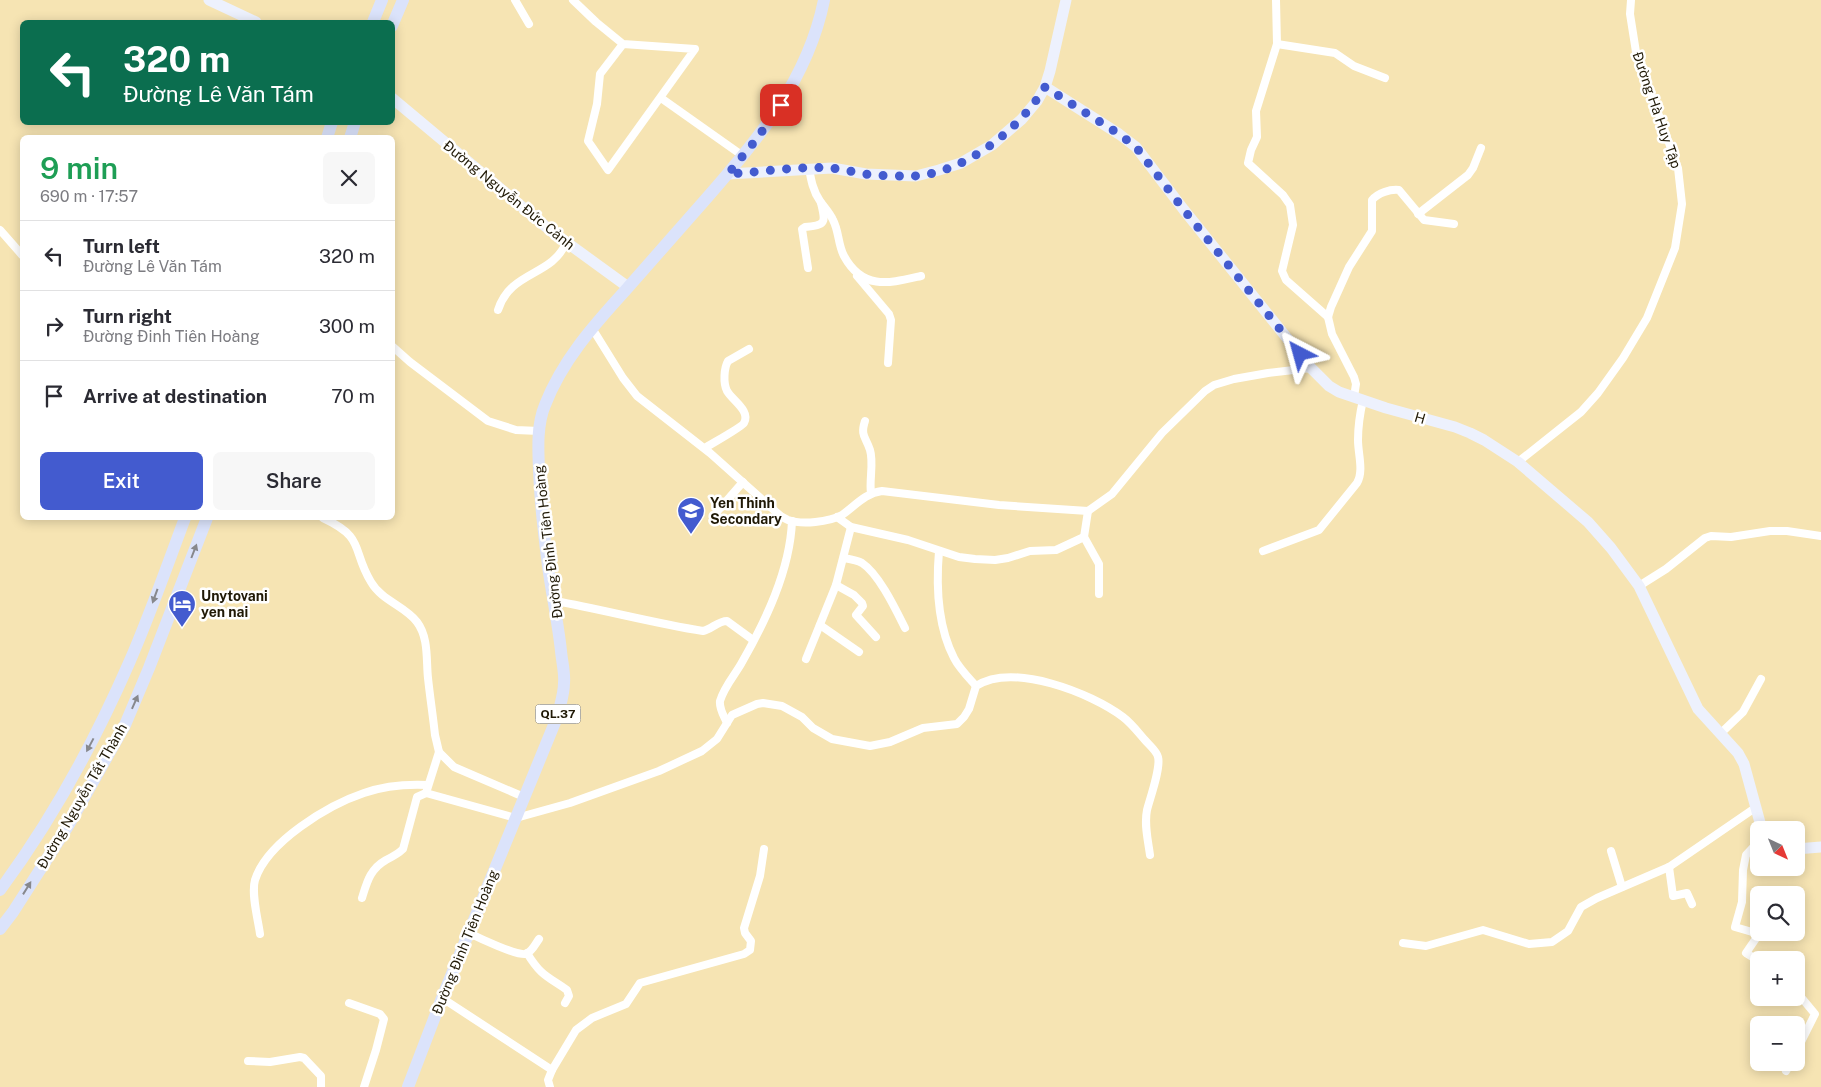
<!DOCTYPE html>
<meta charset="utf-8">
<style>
:root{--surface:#fff;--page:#f7f7f7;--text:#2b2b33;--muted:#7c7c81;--line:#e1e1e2;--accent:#435bcf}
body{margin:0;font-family:"Public Sans",sans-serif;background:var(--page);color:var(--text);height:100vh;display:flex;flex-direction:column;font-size:19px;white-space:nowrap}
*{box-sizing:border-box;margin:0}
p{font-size:16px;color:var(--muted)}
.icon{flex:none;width:28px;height:28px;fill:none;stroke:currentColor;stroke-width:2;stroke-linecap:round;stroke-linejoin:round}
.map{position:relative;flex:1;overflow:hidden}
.drawer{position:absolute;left:20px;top:135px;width:375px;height:385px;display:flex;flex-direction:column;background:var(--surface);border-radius:8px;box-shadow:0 2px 12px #0003}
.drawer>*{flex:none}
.banner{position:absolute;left:20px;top:20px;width:375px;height:105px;border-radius:8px;box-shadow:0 2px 12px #0003;background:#0b6e4f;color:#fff;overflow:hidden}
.needle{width:32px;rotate:137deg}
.buttons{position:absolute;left:1750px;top:821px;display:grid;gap:10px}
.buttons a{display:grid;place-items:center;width:55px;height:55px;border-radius:8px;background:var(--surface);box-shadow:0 2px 12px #0003;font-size:25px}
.pin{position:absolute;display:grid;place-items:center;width:42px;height:42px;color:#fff;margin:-21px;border-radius:10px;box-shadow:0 2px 8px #0006}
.me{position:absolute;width:55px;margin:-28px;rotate:321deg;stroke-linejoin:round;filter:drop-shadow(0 0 4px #0008)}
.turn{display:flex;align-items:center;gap:18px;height:105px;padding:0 20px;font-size:22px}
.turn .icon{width:65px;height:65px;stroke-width:2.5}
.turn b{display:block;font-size:35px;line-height:42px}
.round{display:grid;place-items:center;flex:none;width:52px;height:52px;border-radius:8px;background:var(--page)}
.overview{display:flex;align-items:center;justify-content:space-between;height:85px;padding:0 20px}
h1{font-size:30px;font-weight:600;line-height:38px;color:#1e9e55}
.primary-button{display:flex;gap:10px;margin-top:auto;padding:10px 20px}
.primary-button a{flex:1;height:58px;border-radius:8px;background:var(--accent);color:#fff;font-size:20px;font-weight:600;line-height:58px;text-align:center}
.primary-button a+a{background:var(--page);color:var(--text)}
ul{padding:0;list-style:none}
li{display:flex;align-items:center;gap:15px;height:70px;padding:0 20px;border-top:1px solid var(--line)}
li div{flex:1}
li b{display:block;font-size:19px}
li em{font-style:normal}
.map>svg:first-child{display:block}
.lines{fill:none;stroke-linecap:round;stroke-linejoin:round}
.street{stroke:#fff;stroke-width:8}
.secondary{stroke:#edf1fd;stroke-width:11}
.primary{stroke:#dbe3fb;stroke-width:12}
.oneway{fill:#87888d}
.route{stroke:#435bcf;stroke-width:9;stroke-dasharray:0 16.2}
.labels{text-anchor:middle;stroke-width:5;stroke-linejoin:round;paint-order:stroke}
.shield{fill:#fff;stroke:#635e51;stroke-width:1}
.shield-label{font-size:12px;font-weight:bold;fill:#201906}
.street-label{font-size:14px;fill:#201906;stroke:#fff}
.poi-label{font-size:14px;font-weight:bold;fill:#201906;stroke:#fff;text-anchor:start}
</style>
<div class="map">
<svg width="1821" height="1087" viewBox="0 0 1821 1087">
<rect width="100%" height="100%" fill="#f6e4b3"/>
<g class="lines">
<!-- street -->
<g class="street">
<path d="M515,0L529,24"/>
<path d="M573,0L596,22L623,44L695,49L608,170L588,141L597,104L600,74L623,44"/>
<path d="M1276,0L1277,44L1256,111L1257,137L1251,150L1248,163L1283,195L1290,205L1293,225L1282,271L1286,280L1328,317"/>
<path d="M1277,44L1335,53L1354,66L1385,78"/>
<path d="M661,98L743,156"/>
<path d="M809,168C811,180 813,191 820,201C824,207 830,213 833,220C839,231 838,245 844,256C863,291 890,283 921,276"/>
<path d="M1418,214L1468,175L1473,168L1481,148"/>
<path d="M0,230L22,255"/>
<path d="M808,268L802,229L805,227C826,225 826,223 821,203"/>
<path d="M857,276L889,314L891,320L888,363"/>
<path d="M498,310C511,270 551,277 566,243"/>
<path d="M592,328L623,378L637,396L710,453L775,511C779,515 783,518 788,520C802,525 829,522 842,515C855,506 865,493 882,491L999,505L1088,511L1112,494L1162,433L1205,391L1214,385L1234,379L1268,373L1311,368"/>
<path d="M392,346L410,362L488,421L516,430L539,431"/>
<path d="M1354,397L1356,384L1354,377L1332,334L1328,317L1331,307L1349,267L1372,231V200C1378,193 1390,189 1399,190L1424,220L1454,224"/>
<path d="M865,421C860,436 866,437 870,450C874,463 869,480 871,493"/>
<path d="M705,448C711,444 742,427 744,423C751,411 732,400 727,391C723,383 724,368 728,361L749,349"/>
<path d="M1518,462L1581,412L1598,393L1623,358L1647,318L1675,248L1682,204L1678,168L1636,52L1630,14L1631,0"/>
<path d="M1088,511L1084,537L1099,564V594"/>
<path d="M715,514L743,482"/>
<path d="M837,517L851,527L908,540L959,557L975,559L995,560L1008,558L1030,551L1056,550L1084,537"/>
<path d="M323,518C366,538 351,549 371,582C382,601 405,606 417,622C429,638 426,660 428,678C430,697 433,716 435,735L439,752L454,767L524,797"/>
<path d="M939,551C936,586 937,625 954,658C959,668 968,677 976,686"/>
<path d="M1263,551L1319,530L1357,483C1364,471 1358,454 1358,440C1358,426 1360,413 1363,400"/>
<path d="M844,558C850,559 857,560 862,563C879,574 896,610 905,628"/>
<path d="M836,585L854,595L862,603L863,606L856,615L876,637"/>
<path d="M1639,586L1666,569L1705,538L1711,536L1731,537L1770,531H1787L1821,536"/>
<path d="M555,601C605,610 653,623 703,631C712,629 718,621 727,621L753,640"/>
<path d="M820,625L859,652"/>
<path d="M806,659L836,585L851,527"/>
<path d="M727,723C724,716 719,709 720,701C724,687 734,676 741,664C765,622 790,571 792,521"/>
<path d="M1720,734L1743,712L1761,679"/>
<path d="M426,793L516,818L570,803L659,771L702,751L717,739L732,715L757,704L763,703L782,706L802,717L813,728L832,739L870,746L890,742L923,728L957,724L964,717L969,709L976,686C1013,662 1091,693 1123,717C1131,723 1138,732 1144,739C1148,744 1157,751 1158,757C1161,768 1150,798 1147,810C1144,825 1148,840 1150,855"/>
<path d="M1759,841L1746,855L1743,870L1742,902L1735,927L1759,934L1746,953L1759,961"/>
<path d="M1611,851L1622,887"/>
<path d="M1669,867L1673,896L1687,893L1692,904"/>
<path d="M362,898C367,882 370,869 386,860C392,857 398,854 403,849L417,797L426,793L439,752"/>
<path d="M469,933C479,938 517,956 526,954C532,952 536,943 539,939"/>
<path d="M260,934C258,919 251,894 255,880C267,842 328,805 364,793C384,786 407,784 428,785"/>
<path d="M1403,943L1426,946L1483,930L1529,944L1552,942L1568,931L1581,907L1597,898L1669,867L1755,808"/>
<path d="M527,953C541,976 547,976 567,990L569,996L565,1003"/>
<path d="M1796,991L1815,1014L1796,1052"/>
<path d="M442,998L552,1070"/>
<path d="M349,1003L380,1014L384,1019L376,1050L364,1087"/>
<path d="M248,1061L270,1062L300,1057L304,1058L321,1076V1087"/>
<path d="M1786,1071L1791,1062"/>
<path d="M550,1087L548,1080L552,1070L576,1030L592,1018L626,1004L640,983L744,954L750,950L751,941L745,933L744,928L760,876L764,849"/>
</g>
<!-- secondary -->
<g class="secondary">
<path d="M209,0L256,22"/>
<path d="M1045,87L1119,134L1136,147L1184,210L1311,368L1329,386L1339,392L1386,408L1455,427L1470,433L1484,440L1518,462L1588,522L1611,548L1639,586L1698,709L1738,753L1744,764L1762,830"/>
<path d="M392,98L551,231L628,287"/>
<path d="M728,174L832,168L866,174L916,176L939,170L961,163L992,145L1022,119L1037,101L1045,87L1050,71L1066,0"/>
<path d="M1796,849L1821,847"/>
</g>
<!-- primary -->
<g class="primary">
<path d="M373,22L382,0"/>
<path d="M392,26L403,0"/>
<path d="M327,138L332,122"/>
<path d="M350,138L355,122"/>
<path d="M0,890C52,820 94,743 129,663C150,615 167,566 185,518"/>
<path d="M0,929L13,912L68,826L125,725L149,668L207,518"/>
<path d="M408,1087L442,998L558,715C560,705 564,694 564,683C565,673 562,662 561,651C558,623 552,595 548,566C544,535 540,501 539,469C538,448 537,424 545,405C562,361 593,326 624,292C651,261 678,231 705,200C757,141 808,80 824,0"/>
</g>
</g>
<!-- one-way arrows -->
<defs><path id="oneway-solid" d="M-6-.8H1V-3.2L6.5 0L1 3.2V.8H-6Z" transform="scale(1.25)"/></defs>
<g class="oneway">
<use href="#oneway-solid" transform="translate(194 551) rotate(-69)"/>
<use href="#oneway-solid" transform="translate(155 596) rotate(110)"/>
<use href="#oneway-solid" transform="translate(135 702) rotate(-66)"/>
<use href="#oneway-solid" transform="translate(90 745) rotate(118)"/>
<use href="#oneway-solid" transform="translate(27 888) rotate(-58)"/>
</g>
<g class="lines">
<!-- route -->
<path class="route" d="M781,105L755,141L728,174C762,172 797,166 831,168C842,169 853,172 865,174C880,176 898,176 914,176C965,173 1020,129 1045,87L1119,134L1136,147L1184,210L1300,354"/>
</g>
<!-- icons -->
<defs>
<symbol id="school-pin" viewBox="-11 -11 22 30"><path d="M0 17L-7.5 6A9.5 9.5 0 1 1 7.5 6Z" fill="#435bcf" stroke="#fff"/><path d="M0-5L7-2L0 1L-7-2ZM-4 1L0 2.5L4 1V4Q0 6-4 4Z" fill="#fff"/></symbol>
<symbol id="hotel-pin" viewBox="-11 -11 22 30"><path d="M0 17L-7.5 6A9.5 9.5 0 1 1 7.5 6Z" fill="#435bcf" stroke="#fff"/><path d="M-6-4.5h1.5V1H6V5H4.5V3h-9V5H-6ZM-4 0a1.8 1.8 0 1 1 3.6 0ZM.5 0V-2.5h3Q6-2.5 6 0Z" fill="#fff"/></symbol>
</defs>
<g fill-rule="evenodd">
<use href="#school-pin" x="675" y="495" width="32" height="43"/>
<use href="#hotel-pin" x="166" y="588" width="32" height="43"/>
</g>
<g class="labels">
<!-- shield labels -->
<rect class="shield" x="535.5" y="704.5" width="45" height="19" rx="4"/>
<g class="shield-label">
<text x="558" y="718">QL.37</text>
</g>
<!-- street labels -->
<g class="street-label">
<text transform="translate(1657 110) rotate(71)" y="5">Đường Hà Huy Tập</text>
<text transform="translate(509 195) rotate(39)" y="5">Đường Nguyễn Đức Cảnh</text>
<text transform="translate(1420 418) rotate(16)" y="5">H</text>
<text transform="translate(548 542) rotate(-97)" y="5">Đường Đinh Tiên Hoàng</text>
<text transform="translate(82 796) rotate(-60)" y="5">Đường Nguyễn Tất Thành</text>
<text transform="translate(465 942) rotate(-68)" y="5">Đường Đinh Tiên Hoàng</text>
</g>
<!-- poi labels -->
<g class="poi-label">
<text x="710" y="508">Yen Thinh<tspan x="710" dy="16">Secondary</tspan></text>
<text x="201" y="601">Unytovani<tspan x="201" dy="16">yen nai</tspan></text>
</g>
</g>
</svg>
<div class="buttons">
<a><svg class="needle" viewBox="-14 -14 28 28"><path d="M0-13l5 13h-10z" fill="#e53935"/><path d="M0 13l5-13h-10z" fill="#7c7c81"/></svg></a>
<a><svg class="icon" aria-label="search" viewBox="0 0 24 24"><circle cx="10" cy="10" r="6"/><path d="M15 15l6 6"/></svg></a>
<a>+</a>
<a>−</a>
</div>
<div class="pin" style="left:781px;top:105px;background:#d93025"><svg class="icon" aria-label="arrive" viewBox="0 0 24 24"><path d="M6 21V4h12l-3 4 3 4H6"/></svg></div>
<svg class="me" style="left:1300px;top:354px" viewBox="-20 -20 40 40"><path d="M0-17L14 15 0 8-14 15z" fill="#435bcf" stroke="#fff" stroke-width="4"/></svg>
<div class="banner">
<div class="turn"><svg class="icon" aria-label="left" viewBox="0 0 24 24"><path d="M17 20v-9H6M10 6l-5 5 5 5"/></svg><div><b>320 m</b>Đường Lê Văn Tám</div></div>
</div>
<section class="drawer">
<div class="overview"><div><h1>9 min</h1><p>690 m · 17:57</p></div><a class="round"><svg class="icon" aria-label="close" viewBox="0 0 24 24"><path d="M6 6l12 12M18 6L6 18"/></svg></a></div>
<ul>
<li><svg class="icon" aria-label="left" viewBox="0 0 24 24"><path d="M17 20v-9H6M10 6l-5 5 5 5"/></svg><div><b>Turn left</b><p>Đường Lê Văn Tám</p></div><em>320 m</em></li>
<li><svg class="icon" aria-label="right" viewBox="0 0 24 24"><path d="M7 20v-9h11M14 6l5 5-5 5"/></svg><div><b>Turn right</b><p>Đường Đinh Tiên Hoàng</p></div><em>300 m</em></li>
<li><svg class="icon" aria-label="arrive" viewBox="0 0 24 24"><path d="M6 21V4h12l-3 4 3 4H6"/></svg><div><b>Arrive at destination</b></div><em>70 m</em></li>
</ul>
<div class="primary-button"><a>Exit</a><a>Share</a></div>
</section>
</div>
